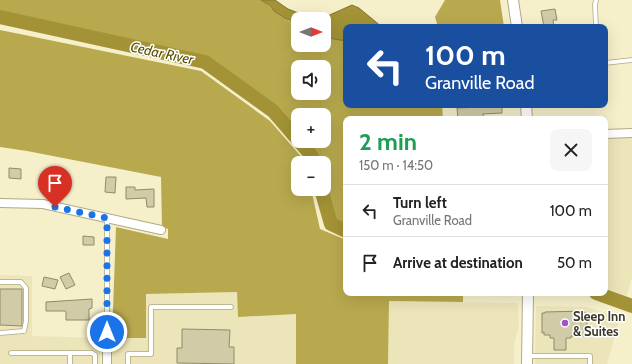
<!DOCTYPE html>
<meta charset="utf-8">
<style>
:root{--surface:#fff;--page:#f6f6f6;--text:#222;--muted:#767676;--line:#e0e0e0}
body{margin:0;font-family:Cabin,sans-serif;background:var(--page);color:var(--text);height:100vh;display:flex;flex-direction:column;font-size:15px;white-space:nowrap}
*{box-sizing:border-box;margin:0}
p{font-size:13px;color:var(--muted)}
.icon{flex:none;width:22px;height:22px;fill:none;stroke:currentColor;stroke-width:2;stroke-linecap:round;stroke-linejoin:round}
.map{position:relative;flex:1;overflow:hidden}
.drawer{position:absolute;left:343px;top:116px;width:265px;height:180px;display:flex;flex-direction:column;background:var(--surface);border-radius:8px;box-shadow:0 4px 16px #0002}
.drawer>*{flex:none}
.top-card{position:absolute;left:343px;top:24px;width:265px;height:84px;border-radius:8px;box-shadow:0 4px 16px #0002;background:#1a4fa0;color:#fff;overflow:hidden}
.needle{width:26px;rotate:90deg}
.fabs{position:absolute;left:291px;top:12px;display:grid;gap:8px}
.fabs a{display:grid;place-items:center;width:40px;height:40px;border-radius:8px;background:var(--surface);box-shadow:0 4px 16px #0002;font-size:20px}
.pin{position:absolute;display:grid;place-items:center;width:34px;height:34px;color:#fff;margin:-41px -17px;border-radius:50% 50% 50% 0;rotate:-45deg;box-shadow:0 0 4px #0007}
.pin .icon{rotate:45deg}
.me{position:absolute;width:44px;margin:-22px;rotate:0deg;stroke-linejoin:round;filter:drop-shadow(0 0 3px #0008)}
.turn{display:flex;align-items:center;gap:14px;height:84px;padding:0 16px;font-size:18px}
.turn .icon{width:52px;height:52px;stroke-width:2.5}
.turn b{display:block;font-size:28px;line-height:34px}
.round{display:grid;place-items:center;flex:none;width:42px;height:42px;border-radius:8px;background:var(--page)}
.headline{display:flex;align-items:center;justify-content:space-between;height:68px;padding:0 16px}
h1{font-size:24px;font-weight:800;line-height:30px;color:#1e9e55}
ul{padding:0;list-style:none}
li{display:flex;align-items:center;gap:12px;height:52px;padding:0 16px;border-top:1px solid var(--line)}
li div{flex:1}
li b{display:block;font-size:15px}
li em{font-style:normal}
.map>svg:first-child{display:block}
.built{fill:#ece5b9}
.forest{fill:#b8a94e;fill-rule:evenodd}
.water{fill:#a39336;stroke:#847832}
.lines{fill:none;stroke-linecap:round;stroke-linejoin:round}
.river{stroke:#a39336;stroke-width:14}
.building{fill:#d1cba7;stroke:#908b69}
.service-casing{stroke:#b0aa87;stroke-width:5.5}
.minor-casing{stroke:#b0aa87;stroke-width:10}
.tertiary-casing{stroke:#b0aa87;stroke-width:12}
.service{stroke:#fff;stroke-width:4}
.minor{stroke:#fff;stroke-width:8}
.tertiary{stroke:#fff;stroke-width:10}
.route{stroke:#1a73e8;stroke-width:7;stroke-dasharray:0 12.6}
.poi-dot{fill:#9b54c9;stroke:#fff;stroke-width:1.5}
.labels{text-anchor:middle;stroke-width:3;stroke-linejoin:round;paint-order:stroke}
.poi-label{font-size:13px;font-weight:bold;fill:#3a3829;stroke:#fff;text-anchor:start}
.water-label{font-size:14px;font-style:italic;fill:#5a4f05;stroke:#fff}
</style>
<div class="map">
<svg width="632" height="364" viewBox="0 0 632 364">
<rect width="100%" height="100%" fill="#f5efca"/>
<!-- built -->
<g class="built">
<path d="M605,138H632V277L626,298L605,290Z"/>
<path d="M0,275L32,276V336L100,338V364H0Z"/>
<path d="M237,292L238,317L296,313V364H111L112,338H146L145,294Z"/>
<path d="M389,301L518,303L519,325L514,345V364H388Z"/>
<path d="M536,306L587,307L620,318L607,364H535Z"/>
</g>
<!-- forest -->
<g class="forest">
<path d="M0,0H261C270,6 276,14 285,19C289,21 294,22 298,23V45H324V36L334,39L346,41V105H442L443,119H346V225L336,221L324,182V163H318L315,153L305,141H324V115H298V133L277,109L206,56L0,12ZM298,67H324V93H298Z"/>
<path d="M445,0H500L504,27H438L435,17Z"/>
<path d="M0,30L201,71L270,121L305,161L306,163H298V189H311L320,229L346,240V293H463V302L389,301L388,364H296V314L238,317L237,292L146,294V338H112L116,227L168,239V229L162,227L161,177L27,151L0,147Z"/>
</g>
<!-- water -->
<path class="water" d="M261,0H275L288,9L309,17H325L352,5L359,8L382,27H346V41L334,39L324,36V19H298V23L284,18L274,11L270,6Z"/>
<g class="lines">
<!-- river -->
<g class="river">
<path d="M0,17L205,62L273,111L298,140"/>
<path d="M299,141L311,155L314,163"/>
<path d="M321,189L331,224L346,231"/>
<path d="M596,293L632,306"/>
</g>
</g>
<!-- building -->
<g class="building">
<path d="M555,9L557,20H553L554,27H544L541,11Z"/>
<path d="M481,105H499V107L502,106V113L483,114L484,119H458L457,108L482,107Z"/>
<path d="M9,168L21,169V179L9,178Z"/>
<path d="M106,177H116L115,193L105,192Z"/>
<path d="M126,187H135V190L154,189V207H147L146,198L126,199Z"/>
<path d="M83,236L94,237V245H83Z"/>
<path d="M69,273L75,285L66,289L60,277Z"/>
<path d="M44,277L58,280L55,289L42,286Z"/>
<path d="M0,289H22V326L0,325Z"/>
<path d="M92,299V308L89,309V320H66V312L65,311H46V302Z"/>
<path d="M584,311V313H587V332H584V336H571V338H566V350H554V338H550V335H544V332L542,333V313H545V312Z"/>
<path d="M182,329L230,330L229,347H234V364L177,363V348H182Z"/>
</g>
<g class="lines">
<defs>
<g id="service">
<path d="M596,27L595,5L596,0"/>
<path d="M605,63L632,60"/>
<path d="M0,282H21L26,288V321L24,331L0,333"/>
<path d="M107,348V219"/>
<path d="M11,353H92L95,355V364"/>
<path d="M70,353V364"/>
<path d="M528,356H590V364"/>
<path d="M128,364V354H151V307H231"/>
</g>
<g id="minor">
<path d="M605,134L632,133"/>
<path d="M0,203L43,204L161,230"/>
<path d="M107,364V348"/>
</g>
<g id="tertiary">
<path d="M513,0L517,27"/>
<path d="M526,105L527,119"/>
<path d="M527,364L528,293"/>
</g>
</defs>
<!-- service casing -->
<use href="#service" class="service-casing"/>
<!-- minor casing -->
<use href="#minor" class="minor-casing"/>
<!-- tertiary casing -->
<use href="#tertiary" class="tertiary-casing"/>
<!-- service -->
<use href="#service" class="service"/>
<!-- minor -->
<use href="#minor" class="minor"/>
<!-- tertiary -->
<use href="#tertiary" class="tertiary"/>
</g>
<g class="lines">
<!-- route -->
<path class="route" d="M55,207L107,218V332"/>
</g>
<!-- markers -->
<circle class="poi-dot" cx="565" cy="323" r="4"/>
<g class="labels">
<!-- poi labels -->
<g class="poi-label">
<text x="573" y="321">Sleep Inn<tspan x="573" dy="15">&amp; Suites</tspan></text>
</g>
<!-- water labels -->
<g class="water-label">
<text transform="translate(162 53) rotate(12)" y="5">Cedar River</text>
</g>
</g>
</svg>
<div class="fabs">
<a><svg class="needle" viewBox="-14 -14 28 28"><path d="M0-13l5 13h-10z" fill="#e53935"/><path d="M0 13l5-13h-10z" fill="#767676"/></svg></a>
<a><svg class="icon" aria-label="sound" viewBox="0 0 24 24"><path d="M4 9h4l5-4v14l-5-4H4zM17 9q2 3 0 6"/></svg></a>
<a>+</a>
<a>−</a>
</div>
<div class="pin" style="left:55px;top:207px;background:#d93025"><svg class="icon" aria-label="arrive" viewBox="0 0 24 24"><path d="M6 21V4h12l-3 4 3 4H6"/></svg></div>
<svg class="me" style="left:107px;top:332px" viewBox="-20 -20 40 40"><circle r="17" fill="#1a73e8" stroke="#fff" stroke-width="3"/><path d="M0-11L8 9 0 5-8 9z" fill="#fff"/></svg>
<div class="top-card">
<div class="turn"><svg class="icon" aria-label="left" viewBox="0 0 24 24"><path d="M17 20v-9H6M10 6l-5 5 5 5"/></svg><div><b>100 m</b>Granville Road</div></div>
</div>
<section class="drawer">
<div class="headline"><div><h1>2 min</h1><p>150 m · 14:50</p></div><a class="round"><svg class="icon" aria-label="close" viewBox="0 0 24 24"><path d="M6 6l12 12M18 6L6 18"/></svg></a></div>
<ul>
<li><svg class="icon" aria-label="left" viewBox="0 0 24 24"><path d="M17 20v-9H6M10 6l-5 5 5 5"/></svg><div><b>Turn left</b><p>Granville Road</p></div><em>100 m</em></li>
<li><svg class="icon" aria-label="arrive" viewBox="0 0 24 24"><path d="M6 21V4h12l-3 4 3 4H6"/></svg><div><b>Arrive at destination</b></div><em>50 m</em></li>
</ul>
</section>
</div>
